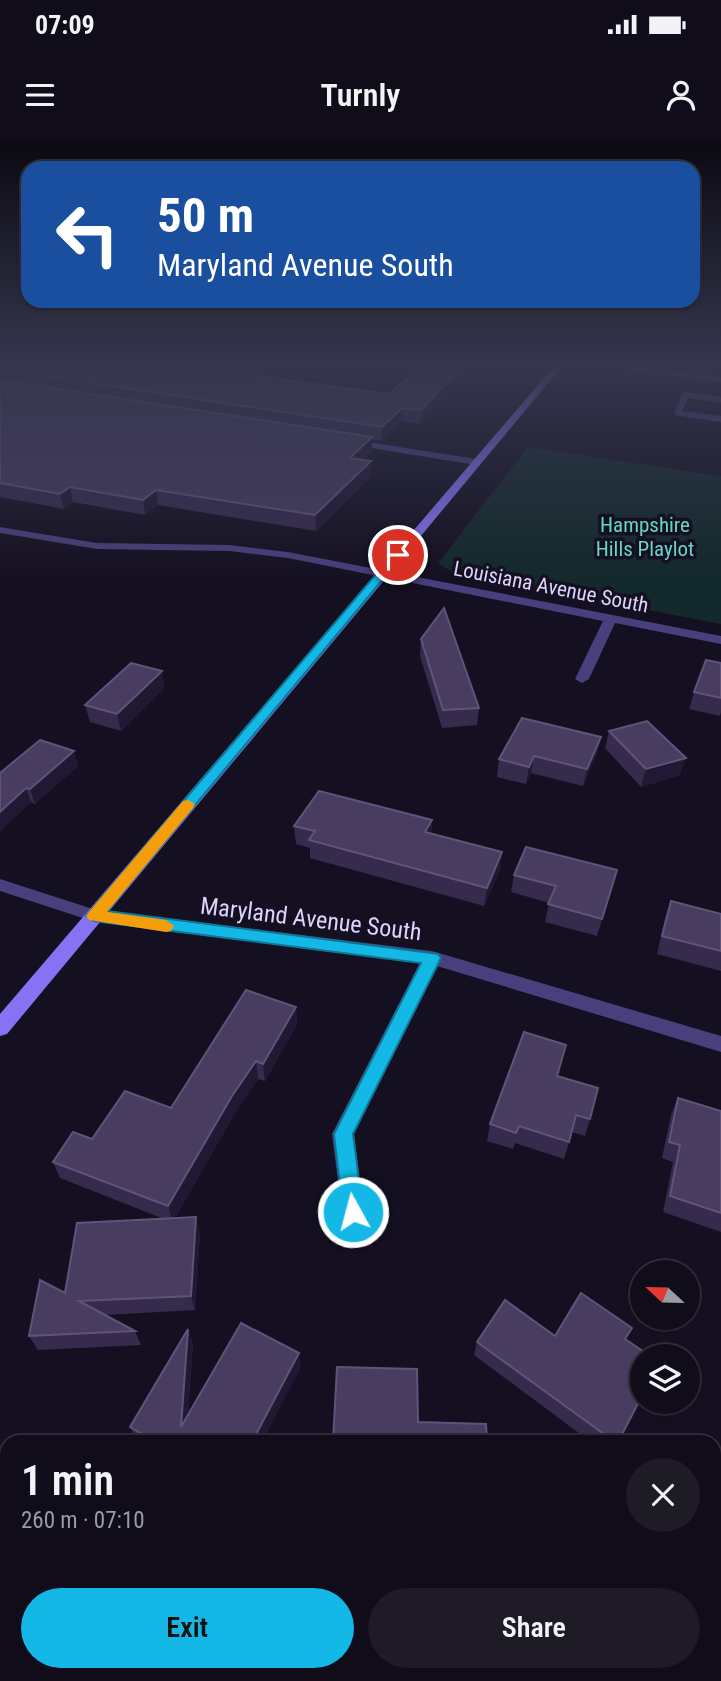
<!DOCTYPE html>
<meta charset="utf-8">
<style>
:root{--surface:#100c19;--page:#1e1a26;--text:#f1f3f6;--muted:#9c9ba2;--line:#302c38;--accent:#14b8e6}
body{margin:0;font-family:"Roboto Condensed",sans-serif;background:var(--page);color:var(--text);height:100vh;display:flex;flex-direction:column;font-size:26px;white-space:nowrap}
*{box-sizing:border-box;margin:0}
p{font-size:23px;color:var(--muted)}
.icon{flex:none;width:38px;height:38px;fill:none;stroke:currentColor;stroke-width:2;stroke-linecap:round;stroke-linejoin:round}
.map{position:relative;flex:1;overflow:hidden}
.drawer{position:absolute;left:0px;top:1295px;width:721px;height:247px;display:flex;flex-direction:column;background:var(--surface);border-radius:21px 21px 0 0;box-shadow:0 2px 5px #0004,0 0 0 2px var(--line)}
.drawer>*{flex:none}
.top-card{position:absolute;left:21px;top:21px;width:679px;height:147px;border-radius:21px;box-shadow:0 2px 5px #0004,0 0 0 2px var(--line);background:#1a4fa0;color:#fff;overflow:hidden}
.needle{width:46px;rotate:292deg}
.controls{position:absolute;left:630px;top:1120px;display:grid;gap:14px}
.controls a{display:grid;place-items:center;width:70px;height:70px;border-radius:50%;background:var(--surface);box-shadow:0 2px 5px #0004,0 0 0 2px var(--line);font-size:35px}
.pin{position:absolute;display:grid;place-items:center;width:60px;height:60px;color:#fff;margin:-30px;border:4px solid #fff;border-radius:50%;box-shadow:0 2px 7px #0007}
.me{position:absolute;width:77px;margin:-38px;rotate:353deg;stroke-linejoin:round;filter:drop-shadow(0 0 5px #0008)}
.turn{display:flex;align-items:center;gap:24px;height:147px;padding:0 21px;font-size:32px}
.turn .icon{width:91px;height:91px;stroke-width:2.5}
.turn b{display:block;font-size:49px;line-height:60px}
.round{display:grid;place-items:center;flex:none;width:74px;height:74px;border-radius:37px;background:var(--page)}
.overview{display:flex;align-items:center;justify-content:space-between;height:119px;padding:0 21px}
h1{font-size:42px;font-weight:600;line-height:52px}
.cta{display:flex;gap:14px;margin-top:auto;padding:14px 21px}
.cta a{flex:1;height:80px;border-radius:42px;background:var(--accent);color:#111;font-size:28px;font-weight:600;line-height:80px;text-align:center}
.cta a+a{background:var(--page);color:var(--text)}
.status{display:flex;justify-content:space-between;align-items:center;height:49px;padding:0 35px;background:var(--surface);direction:ltr}
.status svg{height:19px;fill:currentColor}
header{display:flex;justify-content:space-between;align-items:center;height:91px;padding:0 21px;background:var(--surface);font-size:32px;font-weight:600}
.map>svg:first-child{display:block}
.green{fill:#13292b}
.lines{fill:none;stroke-linecap:round;stroke-linejoin:round}
.lane{fill:#483f7c;fill-rule:evenodd}
.street{fill:#483f7c;fill-rule:evenodd}
.secondary{fill:#8673f3;fill-rule:evenodd}
.wall{fill:#362a4d}
.shaded-wall{fill:#211834}
.building{fill:#483c60;stroke:#5f5478;stroke-width:2}
.route{fill:#14b8e6;stroke:#0d7896;stroke-width:2}
.slow{fill:#f59e0b}
.labels{text-anchor:middle;stroke-width:7;stroke-linejoin:round;paint-order:stroke}
.far-park-label{font-size:21px;fill:#66d5c6;stroke:#151021}
.far-street-label{font-size:21px;fill:#ddd4fb;stroke:#151021}
.street-label{font-size:24px;fill:#ddd4fb;stroke:#151021}
</style>
<div class="status"><b>07:09</b><svg viewBox="0 0 49 12"><path d="M0 12V9h3v3zM5 12V6h3v6zM10 12V3h3v9zM15 12V0h3v12zM26 1h20v11H26zM47 4h2v5h-2z"/></svg></div>
<header><svg class="icon" aria-label="menu" viewBox="0 0 24 24"><path d="M4 6h16M4 12h16M4 18h16"/></svg>Turnly<svg class="icon" aria-label="person" viewBox="0 0 24 24"><circle cx="12" cy="8" r="4"/><path d="M4 21q1-7 8-7t8 7"/></svg></header>
<div class="map">
<svg width="721" height="1541" viewBox="0 0 721 1541">
<rect width="100%" height="100%" fill="#151021"/>
<!-- green -->
<path class="green" d="M528,307L721,336V484L454,433L438,423Z"/>
<g class="lines">
<!-- lane -->
<g class="lane">
<path d="M600,225H623L721,237V243Z"/>
<path d="M685,252L721,257V263L688,258L682,271L721,276V282L674,275L681,255Z"/>
</g>
<!-- street -->
<g class="street">
<path d="M349,299L476,319L481,322L476,325L346,304V300Z"/>
<path d="M0,387L97,403L230,405L288,412L721,496V504L615,483L589,539L582,543L575,539L603,481L288,418L230,411L97,409L0,393Z"/>
<path d="M0,739L96,770L432,811L721,896V912L437,826L354,994L364,1072L361,1079L353,1083L345,1079L342,1072L332,994L420,823L95,782L0,751Z"/>
</g>
<!-- secondary -->
<path class="secondary" d="M555,225H563L7,894L0,896V874Z"/>
</g>
<!-- wall -->
<g class="wall">
<path d="M0,225L389,254L465,234L420,284L402,281L381,301L372,300V311L363,320L371,336L316,391L158,365L145,375L73,362L64,369L0,357Z"/>
<path d="M421,499L479,568L477,585L442,588L420,516Z"/>
<path d="M721,523V572L720,576L689,569L694,552Z"/>
<path d="M162,531L164,548L121,591L90,582L85,565Z"/>
<path d="M522,578L597,614L583,646L531,633L526,644L497,637L499,619Z"/>
<path d="M609,591L680,635L641,647L605,608Z"/>
<path d="M78,626L35,664L31,662L0,691V633Z"/>
<path d="M432,680L431,693L500,730L484,766L310,718V708L296,704L294,686Z"/>
<path d="M617,730L597,796L545,782L549,763L511,752L514,735Z"/>
<path d="M671,761L721,774V831L657,814L665,779Z"/>
<path d="M296,867L297,884L265,941L258,939L235,973L175,1078L200,1093L195,1170L104,1175L135,1191L141,1205L38,1210L29,1196L65,1153L164,1079L60,1038L53,1022L92,999L171,968Z"/>
<path d="M558,936L590,979L585,996L572,992L564,1019L515,1003L513,1009L487,1001L490,984Z"/>
<path d="M678,958L721,971V1092L663,1072L673,1022L662,1018L671,975Z"/>
<path d="M555,1196L625,1199L618,1302H591L474,1215L477,1202Z"/>
<path d="M193,1203L188,1275L301,1226L262,1302H142L136,1299L130,1287Z"/>
<path d="M234,1535H271L270,1541H261L235,1537Z"/>
</g>
<!-- shaded-wall -->
<g class="shaded-wall">
<path d="M463,225H466L465,234L420,284L421,270Z"/>
<path d="M402,268V281L381,301L382,287Z"/>
<path d="M372,297V311L351,332L350,318Z"/>
<path d="M371,321V336L316,391L315,375Z"/>
<path d="M70,347L73,362L64,369L60,354Z"/>
<path d="M156,350L158,365L145,375L143,360Z"/>
<path d="M162,531L164,548L121,591L117,574Z"/>
<path d="M601,597L597,614L583,646L587,629Z"/>
<path d="M74,611L78,626L35,664L30,649Z"/>
<path d="M534,616L531,633L526,644L529,627Z"/>
<path d="M686,618L680,635L641,647L646,629Z"/>
<path d="M26,648L31,662L0,691V672Z"/>
<path d="M432,680L430,698L425,692Z"/>
<path d="M502,712L500,730L484,766L487,748Z"/>
<path d="M296,867L297,884L265,941L263,924Z"/>
<path d="M256,921L258,939L235,973L173,1082L168,1066L232,956Z"/>
<path d="M196,1077L200,1093L195,1170L191,1156Z"/>
<path d="M188,1189L193,1203L186,1299L181,1287Z"/>
<path d="M299,1213L301,1226L262,1302H252Z"/>
</g>
<!-- building -->
<g class="building">
<path d="M0,225H173L389,254L423,225H463L421,270L402,268L382,287L0,229Z"/>
<path d="M0,240L372,297L350,318L371,321L315,375L156,350L143,360L70,347L60,354L0,343Z"/>
<path d="M444,468L479,568L443,570L421,499Z"/>
<path d="M706,520L721,523V558L694,552Z"/>
<path d="M131,523L162,531L117,574L85,565Z"/>
<path d="M522,578L601,597L587,629L534,616L529,627L499,619Z"/>
<path d="M647,581L686,618L646,629L609,591Z"/>
<path d="M40,600L74,611L30,649L26,648L0,672V633Z"/>
<path d="M319,651L432,680L425,692L502,712L487,748L309,700L315,691L294,686Z"/>
<path d="M526,707L617,730L602,779L548,764L556,746L514,735Z"/>
<path d="M671,761L721,774V811L662,796Z"/>
<path d="M246,850L296,867L263,924L256,921L232,956L168,1066L53,1022L73,992L92,999L125,951L171,968Z"/>
<path d="M524,892L566,905L557,936L598,948L590,979L576,975L569,1002L519,986L516,993L490,984Z"/>
<path d="M678,958L721,971V1073L670,1056L680,1005L669,1002Z"/>
<path d="M196,1077L191,1156L79,1161L135,1191L29,1196L40,1140L65,1153L77,1083Z"/>
<path d="M581,1153L632,1188L625,1199L650,1216H642V1256L618,1302H615L477,1202L505,1160L555,1196Z"/>
<path d="M241,1183L299,1213L252,1302H156L130,1287L188,1189L181,1287Z"/>
<path d="M337,1227L417,1229L418,1282L486,1284L487,1302H333Z"/>
<path d="M239,1535H269L268,1539Z"/>
</g>
<!-- sky -->
<linearGradient id="sky" x2="0" y2="1"><stop stop-color="#0c0912"/><stop offset="0.51" stop-color="#35374e"/><stop offset="1" stop-color="#35374e" stop-opacity="0"/></linearGradient>
<rect width="721" height="441" fill="url(#sky)"/>
<!-- route -->
<path class="route" d="M394,413L403,415L107,771L438,814L441,818L353,994L363,1072L360,1079L353,1082L346,1079L343,1072L334,994L421,823L94,781L86,776Z"/>
<!-- slow -->
<path class="slow" d="M188,660L195,664L193,668L107,772L166,780L174,786L171,791L166,792L89,780L86,776L89,772L183,661Z"/>
<g class="labels">
<!-- far-park labels -->
<g class="far-park-label">
<text x="645" y="392">Hampshire<tspan x="645" dy="24">Hills Playlot</tspan></text>
</g>
<!-- far-street labels -->
<g class="far-street-label">
<text transform="translate(551 447) rotate(11)" y="7">Louisiana Avenue South</text>
</g>
<!-- street labels -->
<g class="street-label">
<text transform="translate(311 779) rotate(7)" y="8">Maryland Avenue South</text>
</g>
</g>
</svg>
<div class="controls">
<a><svg class="needle" viewBox="-14 -14 28 28"><path d="M0-13l5 13h-10z" fill="#e53935"/><path d="M0 13l5-13h-10z" fill="#9c9ba2"/></svg></a>
<a><svg class="icon" aria-label="layers" viewBox="0 0 24 24"><path d="M12 4l9 5-9 5-9-5zM3 14l9 5 9-5"/></svg></a>
</div>
<div class="pin" style="left:398px;top:415px;background:#d93025"><svg class="icon" aria-label="arrive" viewBox="0 0 24 24"><path d="M6 21V4h12l-3 4 3 4H6"/></svg></div>
<svg class="me" style="left:353px;top:1072px" viewBox="-20 -20 40 40"><circle r="17" fill="#14b8e6" stroke="#fff" stroke-width="3"/><path d="M0-11L8 9 0 5-8 9z" fill="#fff"/></svg>
<div class="top-card">
<div class="turn"><svg class="icon" aria-label="left" viewBox="0 0 24 24"><path d="M17 20v-9H6M10 6l-5 5 5 5"/></svg><div><b>50 m</b>Maryland Avenue South</div></div>
</div>
<section class="drawer">
<div class="overview"><div><h1>1 min</h1><p>260 m · 07:10</p></div><a class="round"><svg class="icon" aria-label="close" viewBox="0 0 24 24"><path d="M6 6l12 12M18 6L6 18"/></svg></a></div>
<div class="cta"><a>Exit</a><a>Share</a></div>
</section>
</div>
